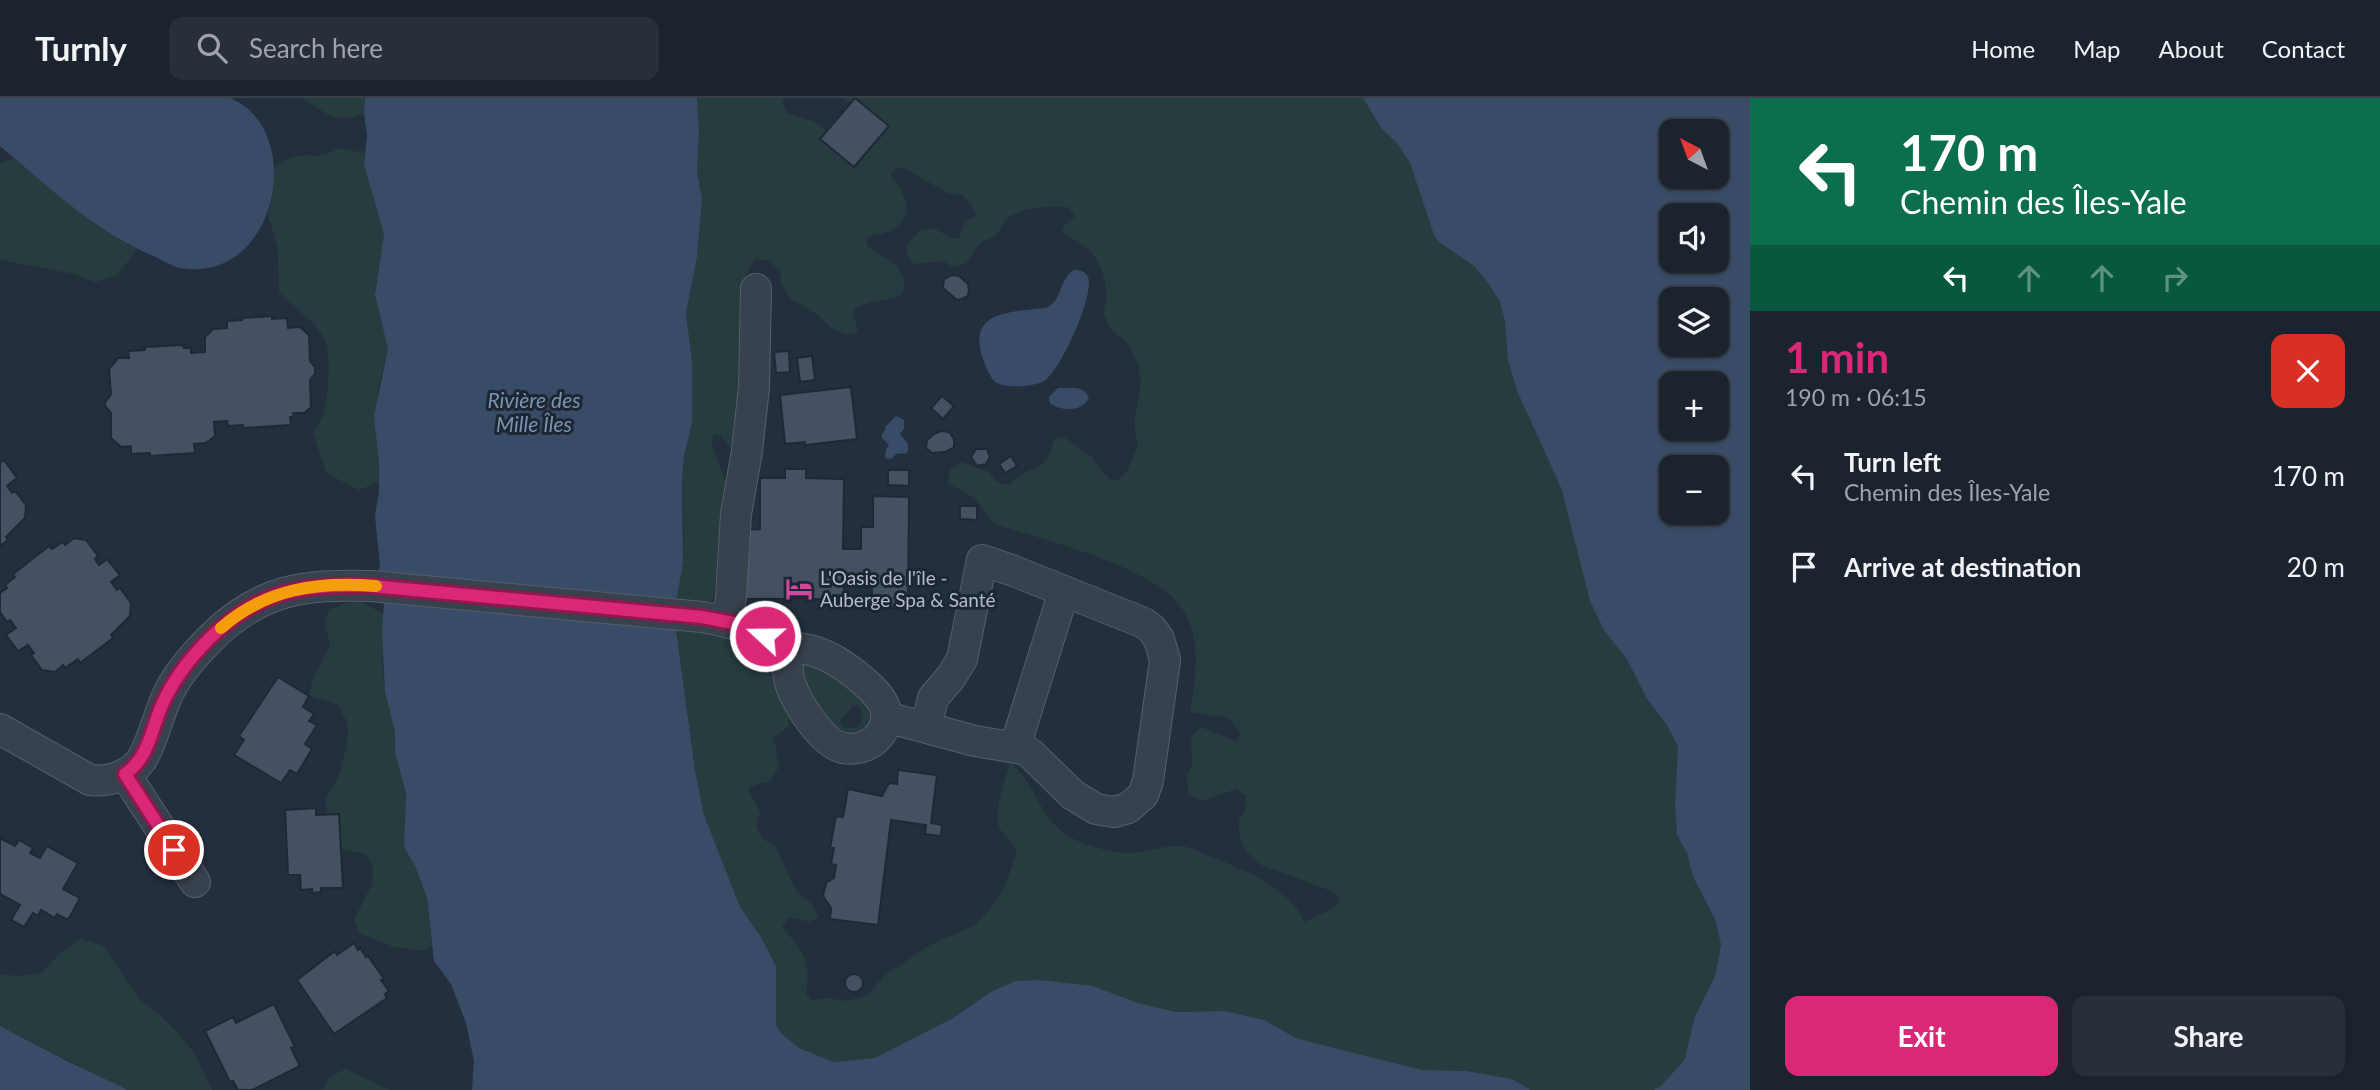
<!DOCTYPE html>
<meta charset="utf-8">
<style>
:root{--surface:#1b232e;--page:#282f3a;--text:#f1f3f6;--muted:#a0a4aa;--line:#39404a;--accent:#db2777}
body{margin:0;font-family:Lato,sans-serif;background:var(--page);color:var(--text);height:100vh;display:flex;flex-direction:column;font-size:26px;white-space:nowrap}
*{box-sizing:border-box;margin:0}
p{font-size:23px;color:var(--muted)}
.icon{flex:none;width:38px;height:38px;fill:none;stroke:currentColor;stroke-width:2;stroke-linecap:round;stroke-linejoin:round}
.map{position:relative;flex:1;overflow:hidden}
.details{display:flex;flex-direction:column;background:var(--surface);width:630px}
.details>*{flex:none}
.top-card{background:#0b6e4f;color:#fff;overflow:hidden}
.needle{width:46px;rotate:319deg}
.buttons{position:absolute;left:1659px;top:21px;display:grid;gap:14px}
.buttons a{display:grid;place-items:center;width:70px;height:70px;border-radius:14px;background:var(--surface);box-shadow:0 2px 5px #0004,0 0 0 2px var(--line);font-size:35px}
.pin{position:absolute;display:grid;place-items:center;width:60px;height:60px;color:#fff;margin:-30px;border:4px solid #fff;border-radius:50%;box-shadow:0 2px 7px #0007}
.me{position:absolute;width:77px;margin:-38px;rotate:291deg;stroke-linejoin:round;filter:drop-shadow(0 0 5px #0008)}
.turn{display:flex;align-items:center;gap:24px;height:147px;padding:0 35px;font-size:32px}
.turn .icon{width:91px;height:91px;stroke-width:2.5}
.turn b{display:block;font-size:49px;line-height:60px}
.lanes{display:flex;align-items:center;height:66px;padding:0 35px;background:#0003;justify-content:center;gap:35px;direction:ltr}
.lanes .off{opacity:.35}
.round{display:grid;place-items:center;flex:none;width:74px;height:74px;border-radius:14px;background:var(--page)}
.overview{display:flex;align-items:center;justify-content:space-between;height:119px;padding:0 35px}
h1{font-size:42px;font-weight:700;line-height:52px;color:var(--accent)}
.cta{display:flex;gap:14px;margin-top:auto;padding:14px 35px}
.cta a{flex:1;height:80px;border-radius:14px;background:var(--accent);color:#fff;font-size:28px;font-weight:700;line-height:80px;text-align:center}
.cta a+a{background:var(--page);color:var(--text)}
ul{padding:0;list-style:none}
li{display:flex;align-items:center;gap:21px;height:91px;padding:0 35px}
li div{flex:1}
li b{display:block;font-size:26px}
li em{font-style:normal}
header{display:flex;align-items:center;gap:42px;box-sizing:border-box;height:98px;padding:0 35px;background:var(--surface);border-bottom:2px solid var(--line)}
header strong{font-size:33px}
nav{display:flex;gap:38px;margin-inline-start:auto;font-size:24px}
.search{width:490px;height:63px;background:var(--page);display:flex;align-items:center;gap:18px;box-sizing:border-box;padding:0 24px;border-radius:14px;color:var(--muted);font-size:26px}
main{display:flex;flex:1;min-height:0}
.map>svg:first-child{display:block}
.green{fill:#263c3f;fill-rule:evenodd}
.water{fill:#394c67;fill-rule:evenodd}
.building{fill:#455162;stroke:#1f2835;stroke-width:2}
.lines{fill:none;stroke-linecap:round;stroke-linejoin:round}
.minor-casing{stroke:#565f6c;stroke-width:32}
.minor{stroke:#38414e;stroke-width:30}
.route-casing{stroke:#8e194d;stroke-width:18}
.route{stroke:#db2777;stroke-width:12}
.slow{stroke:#f59e0b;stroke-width:12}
.labels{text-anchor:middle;stroke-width:6;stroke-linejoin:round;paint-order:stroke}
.poi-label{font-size:19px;fill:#b4bcc9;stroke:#1d2633;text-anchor:start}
.water-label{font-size:21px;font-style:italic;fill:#7c92b1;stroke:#1d2633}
</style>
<header>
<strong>Turnly</strong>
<div class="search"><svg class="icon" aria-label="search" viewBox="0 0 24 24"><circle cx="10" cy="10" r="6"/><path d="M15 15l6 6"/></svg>Search here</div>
<nav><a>Home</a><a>Map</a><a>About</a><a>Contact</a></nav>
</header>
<main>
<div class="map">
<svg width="1750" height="992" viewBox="0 0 1750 992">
<rect width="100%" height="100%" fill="#242f3e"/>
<!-- green -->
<g class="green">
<path d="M302,0H365L364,15C334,27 327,15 302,0Z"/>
<path d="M697,0H783L782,5L788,16L815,24L827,33L821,42L854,69L889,28L856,0L850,5L843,0H1363L1381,30L1397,45L1410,65L1434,137L1439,144L1474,168L1488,185L1500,204L1505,223L1508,263L1518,295L1562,392L1604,532L1628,563L1647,601L1667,627L1678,649L1675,705L1677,737L1687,755L1693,779L1715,821L1721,847L1715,878L1694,921L1685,961L1660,989L1653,992H1531L1512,981L1467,973L1422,972L1338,951L1296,940L1264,922L1225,913L1176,914L1138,905L1093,888L1040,882L1015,883L991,894L953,920L875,960L834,964L799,950L781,935L776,927L775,907L761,839L740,810L704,717L695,672L676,532L683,533L687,530C738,542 757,541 779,594C785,607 791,614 788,629L774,640L779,669L770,683L755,687L748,691L760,715L756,729L763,741L775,748L797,795L812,806L818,819L810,824L789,819L782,829C802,852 812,863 806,895L811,902L827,900L848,903L867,898L884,878L930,847L975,827L989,812L1004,790L1017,754C1012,745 1005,739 1000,731C992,717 1006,679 1010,664C1038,688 1038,722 1074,741C1087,748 1116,756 1131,755C1148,755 1162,747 1179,748C1189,748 1200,754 1209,758C1240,770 1291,790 1304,824L1333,811L1339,802L1334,794L1261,767L1245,752L1239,736V722L1245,711L1246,698L1236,691L1202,703L1188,696L1187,677L1192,668L1191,640L1201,629C1214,633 1225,640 1238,644L1240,634L1228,620L1190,614C1196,581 1202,538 1181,509C1153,469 1048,443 1000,428L991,423L976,401L948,385L950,372L962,364L988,374L997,384L1010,387C1018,374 1028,375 1040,367C1049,362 1051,350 1054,341L1062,338L1091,358L1108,380L1116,383L1126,375L1138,348L1134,325L1141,285L1138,266L1129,247L1111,231L1103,216C1111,193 1104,165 1085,148C1078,141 1067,141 1062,133L1064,127L1076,119L1068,109C1051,108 1015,108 1004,124C1001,128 999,134 996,138C967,146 980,162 954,170L943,163L914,166L907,158L906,148L921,131H936L952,141L959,140L964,124L976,118L972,107L962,97L947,95L907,71L896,70L890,78C907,96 918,121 887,134C880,137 872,137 865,140L868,149C887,162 912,170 902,197C885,204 868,201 853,212L858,234L846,236L831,230L818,217L791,201L781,186L780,173L769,162H755L750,168L740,191L746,237L739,348L730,349L720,337H713L712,347L727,388L713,501L709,506L676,505L684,438L682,382L684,358L692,325V264L686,215L697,159L702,102L697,74L699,32Z"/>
<path d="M338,50L365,55L364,67L384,136L375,197L388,251L378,292L379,384L359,392L326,375L313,334C316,329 320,325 322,320C328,304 332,257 325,242C317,224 293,209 279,194L278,151L268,117L272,100L273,71C279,67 286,61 293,59C314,54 317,63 338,50Z"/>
<path d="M15,60L95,126L137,152L116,178L95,184L74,176L0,162V65Z"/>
<path d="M361,504L384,516L382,564L385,594L395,634V655L406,695L404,749L416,770L427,800L432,848L424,853L394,849L359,835L354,822L372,786L373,767L365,756L341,751L339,716L327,717C323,695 328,698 337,681C342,670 350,637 347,626C346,620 340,612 337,606L309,598L312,584L330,547L325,525L329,512L345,505Z"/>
<path d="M807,564C830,575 881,601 869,632C862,634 855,637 847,636C826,631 804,588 803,568ZM857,607C863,612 863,621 859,628L854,630L844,629L840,623C843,617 849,616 851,608Z"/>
<path d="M81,840L105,849L139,901L158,915L180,937L194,955L212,992H126L0,928V876L18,878L42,875L61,854Z"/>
<path d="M346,971L390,992H322L331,978Z"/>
</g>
<!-- water -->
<g class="water">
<path d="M0,0H230C308,32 277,187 180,170C172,168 164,163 156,159C96,135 49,89 0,48Z"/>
<path d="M365,0H697L699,32L697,74L702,102L697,159L686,215L692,264V325L684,358L682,382L683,464L676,505V532L695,672L704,717L740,809L761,839L776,869V927L781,935L799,950L834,964L875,960L953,920L991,894L1015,883L1040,882L1093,888L1138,905L1176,914L1225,913L1264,922L1296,940L1338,951L1422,972L1467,973L1512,981L1531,992H472L474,963L466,925L451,886L434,863L427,800L416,770L404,749L406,695L395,655V634L385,594L382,535L384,504L378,475L380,468L375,417L379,394V364L374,318L388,251L375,197L384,136L364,67L367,37L364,15Z"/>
<path d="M1363,0H1750V992H1653L1660,989L1685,961L1694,921L1715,878L1721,847L1715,821L1693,779L1687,755L1677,737L1675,705L1678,649L1667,627L1647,601L1628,563L1604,532L1590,503L1562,392L1518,295L1508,263L1505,223L1500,204L1488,185L1474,168L1439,144L1434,137L1410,65L1397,45L1381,30ZM1717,33V79H1671V33ZM1717,117V163H1671V117ZM1671,201H1717V247H1671ZM1717,285V331H1671V285ZM1717,369V415H1671V369Z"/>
<path d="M1074,172C1080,172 1085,173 1088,179C1095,196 1060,274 1044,283C1032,289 1007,291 995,284C988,276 984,265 981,254C970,211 1017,214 1046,210C1063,203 1058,182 1074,172Z"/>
<path d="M1058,290C1070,291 1083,286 1089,300C1082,314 1062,314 1050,305L1049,299Z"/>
<path d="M896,318L904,322V331L900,336C905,343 911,344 907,355L896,356L891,361L885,360L886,351L889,347L882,340V336L886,331L885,329Z"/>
<path d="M0,928L67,963L122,989L126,992H0Z"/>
</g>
<!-- building -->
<g class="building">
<path d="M855,0L889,28L854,69L820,41Z"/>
<path d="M952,177L959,178L968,186L969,192L968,198L962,201L957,202L943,190L944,181Z"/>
<path d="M272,218V221L287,220L288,230L300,229L309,237L310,263L315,269V276L310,282L311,309L304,315H293L294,319H290L291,327L243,330V327L228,328L227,323L214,324L215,338L206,345L194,346L195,355L150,358V355L131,356V348L121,349L111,340V315L105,308V305L111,296L109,271L118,260H129L128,253L145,252V249L183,247L184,250H191V255L205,254V239L213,231L227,230V223L242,222V220Z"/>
<path d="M789,253L790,274L776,275L774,254Z"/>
<path d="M812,258L815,282L800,284L797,260Z"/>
<path d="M851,289L857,341L805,347V344L785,346L780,297Z"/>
<path d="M942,298L954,308L943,321L931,310Z"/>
<path d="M941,333L949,334L954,341V349L945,354L932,355L926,350L927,342L934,336Z"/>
<path d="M976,351H987L990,359L986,366L977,368L971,359Z"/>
<path d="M1011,358L1017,368L1005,375L999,366Z"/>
<path d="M4,362L17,380L7,388L12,395L15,393L26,407L25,420L6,439L8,442L0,448V365Z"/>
<path d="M785,371H806V380L844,381L843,451H861V429H873V398L909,399L908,510H872V477H844V501H744V432L760,431V380H785Z"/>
<path d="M888,372H909V388L888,387Z"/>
<path d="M960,408H977V422L960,421Z"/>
<path d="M74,440L86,442L98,458L95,461L99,467L107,461L120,477L111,484L117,492L120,490L131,505L130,518L111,537L113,540L80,565L78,561L65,570L63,567L55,574L42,572L31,557L34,555L28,547L18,553L6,537L16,530L10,522L7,524L0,514V495L7,490L5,487L15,479L13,476L49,448L52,451L63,444L65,447Z"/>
<path d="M278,579L309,598L303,609L314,616L309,623L317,627L305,646L312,651L297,676L290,672L281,685L234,657L244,642L239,638Z"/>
<path d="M898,672L937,677L931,725L942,727L941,738L925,736L926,727L891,722L878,827L830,821L831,810L823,798L826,785L834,780L836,767L831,766L834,750H830L836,718L843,719L848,691L882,698L887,688L890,685L897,686Z"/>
<path d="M316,710V717L339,716L343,790H321V794L312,795V791L301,792L300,777H288L285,712Z"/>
<path d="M0,740L15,748L19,742L33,750L30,755L40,760L47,748L78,765L63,791L80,800L68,822L57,816L55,820L41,812L38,818L33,815L24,829L11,822L20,807L0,796Z"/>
<path d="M354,845L358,852L360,850L366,859L368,858L384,881L381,882L389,893L385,896L387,900L334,936L297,882L335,853L337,857Z"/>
<circle cx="854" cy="885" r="9"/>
<path d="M274,906L295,949L291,950L300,968L252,992H238L233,983L230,984L205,933L233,919L236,925Z"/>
</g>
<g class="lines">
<defs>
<g id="minor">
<path d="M727,524L731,499L736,416L747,353L754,289L756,191"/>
<path d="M794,550C819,550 842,565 861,581C870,589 881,598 885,610C892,635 867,655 843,650C821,645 797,605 790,585C787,574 787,563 787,552Z"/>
<path d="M886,619L975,643L1023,651L1031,656L1073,697L1096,711L1114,714L1128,710L1143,697L1148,683L1165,562L1159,541L1152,531L1144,525L1014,473L982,462L962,561L951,579L933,600L926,630"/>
<path d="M0,631L90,682C107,684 127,679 139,665C152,649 159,612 170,592C180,573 195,556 210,541C260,491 303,486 371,488L702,519C733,524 761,533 787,552"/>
<path d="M1015,649L1064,493"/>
<path d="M125,676L195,784"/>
</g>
</defs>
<!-- minor casing -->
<use href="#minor" class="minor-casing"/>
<!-- minor -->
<use href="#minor" class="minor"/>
</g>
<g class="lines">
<defs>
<path id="route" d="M174,752L125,676C149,660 151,632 162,607C173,582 190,560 209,541C260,491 303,486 372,488L702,519L733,525L765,538"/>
</defs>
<!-- route casing -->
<use href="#route" class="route-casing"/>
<!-- route -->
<use href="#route" class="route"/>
<!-- slow -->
<path class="slow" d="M221,530C266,491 317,483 376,488"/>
</g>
<!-- icons -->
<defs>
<symbol id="hotel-bare" viewBox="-9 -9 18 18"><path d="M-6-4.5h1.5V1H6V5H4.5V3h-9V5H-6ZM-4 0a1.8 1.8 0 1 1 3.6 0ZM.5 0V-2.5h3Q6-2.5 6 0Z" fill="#d1479c" stroke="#1d2633" stroke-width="2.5" paint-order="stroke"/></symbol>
</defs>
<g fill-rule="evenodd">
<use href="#hotel-bare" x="780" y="472" width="38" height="38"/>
</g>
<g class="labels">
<!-- poi labels -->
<g class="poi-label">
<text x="820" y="487">L'Oasis de l'île -<tspan x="820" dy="22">Auberge Spa &amp; Santé</tspan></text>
</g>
<!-- water labels -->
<g class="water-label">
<text x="534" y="310">Rivière des<tspan x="534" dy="24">Mille Îles</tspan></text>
</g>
</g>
</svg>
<div class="buttons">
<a><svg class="needle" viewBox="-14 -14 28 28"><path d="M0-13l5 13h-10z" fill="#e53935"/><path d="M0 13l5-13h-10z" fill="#a0a4aa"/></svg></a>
<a><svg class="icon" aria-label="sound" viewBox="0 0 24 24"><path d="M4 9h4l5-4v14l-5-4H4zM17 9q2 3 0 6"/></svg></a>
<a><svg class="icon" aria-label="layers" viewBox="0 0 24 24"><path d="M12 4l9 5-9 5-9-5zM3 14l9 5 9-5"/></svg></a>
<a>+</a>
<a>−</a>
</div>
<div class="pin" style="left:174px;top:752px;background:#d93025"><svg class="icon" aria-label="arrive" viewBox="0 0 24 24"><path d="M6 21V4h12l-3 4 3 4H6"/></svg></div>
<svg class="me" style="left:765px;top:538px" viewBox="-20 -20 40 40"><circle r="17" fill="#db2777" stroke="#fff" stroke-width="3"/><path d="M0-11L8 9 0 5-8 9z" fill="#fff"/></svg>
</div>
<section class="details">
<div class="top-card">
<div class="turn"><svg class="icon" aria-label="left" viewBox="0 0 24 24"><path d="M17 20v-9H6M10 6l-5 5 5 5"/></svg><div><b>170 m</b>Chemin des Îles-Yale</div></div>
<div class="lanes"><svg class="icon" aria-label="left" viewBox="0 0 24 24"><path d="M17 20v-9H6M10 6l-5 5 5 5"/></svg><svg class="icon off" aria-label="ahead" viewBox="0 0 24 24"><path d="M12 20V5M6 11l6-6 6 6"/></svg><svg class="icon off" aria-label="ahead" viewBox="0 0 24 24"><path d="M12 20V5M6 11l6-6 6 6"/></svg><svg class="icon off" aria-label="right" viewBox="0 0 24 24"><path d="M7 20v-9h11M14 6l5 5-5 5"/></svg></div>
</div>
<div class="overview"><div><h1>1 min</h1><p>190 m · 06:15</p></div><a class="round" style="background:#d93025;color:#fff"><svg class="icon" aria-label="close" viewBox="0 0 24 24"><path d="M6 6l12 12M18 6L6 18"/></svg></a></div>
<ul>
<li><svg class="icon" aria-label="left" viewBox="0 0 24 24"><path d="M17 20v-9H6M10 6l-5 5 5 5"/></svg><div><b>Turn left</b><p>Chemin des Îles-Yale</p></div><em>170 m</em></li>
<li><svg class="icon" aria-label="arrive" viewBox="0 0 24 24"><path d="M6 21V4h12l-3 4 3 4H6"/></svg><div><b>Arrive at destination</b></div><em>20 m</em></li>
</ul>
<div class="cta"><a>Exit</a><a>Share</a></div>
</section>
</main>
